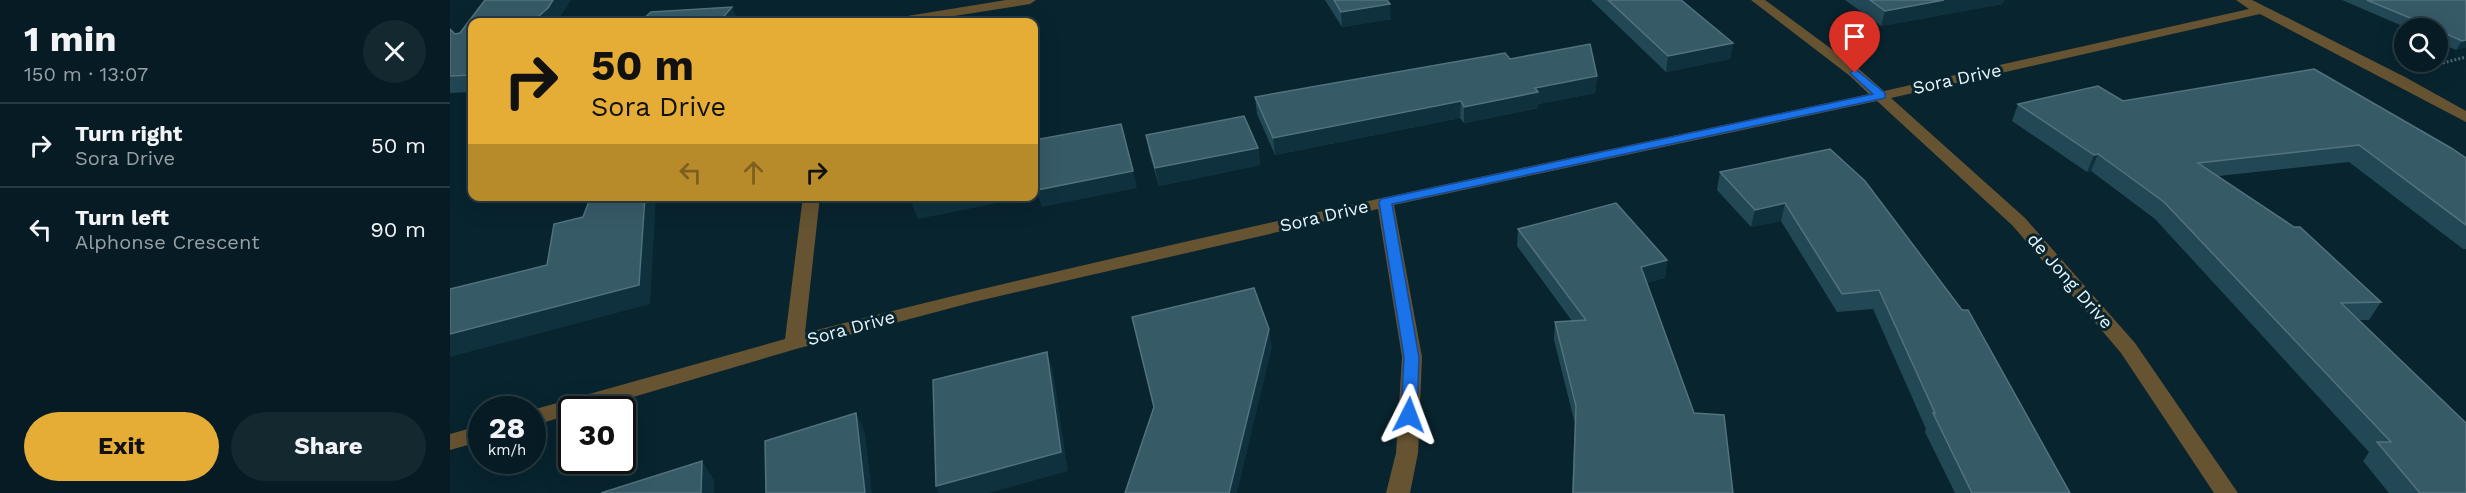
<!DOCTYPE html>
<meta charset="utf-8">
<style>
:root{--surface:#061b23;--page:#142830;--text:#f1f3f6;--muted:#98a1a6;--line:#273941;--accent:#e5ad35}
body{margin:0;font-family:"Work Sans",sans-serif;background:var(--page);color:var(--text);height:100vh;display:flex;flex-direction:column;font-size:22px;white-space:nowrap}
*{box-sizing:border-box;margin:0}
p{font-size:20px;color:var(--muted)}
.icon{flex:none;width:33px;height:33px;fill:none;stroke:currentColor;stroke-width:2;stroke-linecap:round;stroke-linejoin:round}
.map{position:relative;flex:1;overflow:hidden}
.drawer{display:flex;flex-direction:column;background:var(--surface);width:450px}
.drawer>*{flex:none}
.banner{position:absolute;left:18px;top:18px;width:570px;height:183px;border-radius:12px;box-shadow:0 6px 24px #0002,0 0 0 2px var(--line);background:#e5ad35;color:#111;overflow:hidden}
.buttons{position:absolute;left:1944px;top:18px;display:grid;gap:12px}
.buttons a{display:grid;place-items:center;width:54px;height:54px;border-radius:50%;background:var(--surface);box-shadow:0 6px 24px #0002,0 0 0 2px var(--line);font-size:30px}
.speed{position:absolute;left:18px;top:396px;display:flex;gap:12px;font-size:30px;font-weight:700;text-align:center}
.speed>*{display:grid;place-content:center;width:78px;height:78px;border-radius:50%;background:var(--surface);box-shadow:0 6px 24px #0002,0 0 0 2px var(--line);line-height:1}
.speed small{font-size:15px;font-weight:400}
.speed .limit{border:3px solid #111;border-radius:9px;background:#fff;color:#111}
.pin{position:absolute;display:grid;place-items:center;width:51px;height:51px;color:#fff;margin:-62px -26px;border-radius:50% 50% 50% 0;rotate:-45deg;box-shadow:0 0 6px #0007}
.pin .icon{rotate:45deg}
.me{position:absolute;width:66px;margin:-33px;rotate:3deg;stroke-linejoin:round;filter:drop-shadow(0 0 4px #0008)}
.turn{display:flex;align-items:center;gap:21px;height:126px;padding:0 24px;font-size:27px}
.turn .icon{width:78px;height:78px;stroke-width:2.5}
.turn b{display:block;font-size:42px;line-height:51px}
.lanes{display:flex;align-items:center;height:57px;padding:0 24px;background:#0003;justify-content:center;gap:30px;direction:ltr}
.lanes .off{opacity:.35}
.round{display:grid;place-items:center;flex:none;width:63px;height:63px;border-radius:32px;background:var(--page)}
.overview{display:flex;align-items:center;justify-content:space-between;height:102px;padding:0 24px}
h1{font-size:36px;font-weight:700;line-height:45px}
.primary-button{display:flex;gap:12px;margin-top:auto;padding:12px 24px}
.primary-button a{flex:1;height:69px;border-radius:36px;background:var(--accent);color:#111;font-size:24px;font-weight:700;line-height:69px;text-align:center}
.primary-button a+a{background:var(--page);color:var(--text)}
ul{padding:0;list-style:none}
li{display:flex;align-items:center;gap:18px;height:84px;padding:0 24px;border-top:2px solid var(--line)}
li div{flex:1}
li b{display:block;font-size:22px}
li em{font-style:normal}
main{display:flex;flex:1;min-height:0}
.map>svg:first-child{display:block}
.lines{fill:none;stroke-linecap:round;stroke-linejoin:round}
.path{stroke:#4e6670;stroke-width:3;stroke-dasharray:2 2;stroke-linecap:butt}
.minor{fill:#665331;fill-rule:evenodd}
.wall{fill:#224755}
.shaded-wall{fill:#0f313e}
.building{fill:#375a67;stroke:#52727e;stroke-width:1.5}
.route{fill:#1a73e8;stroke:#114b97;stroke-width:1.5}
.labels{text-anchor:middle;stroke-width:6;stroke-linejoin:round;paint-order:stroke}
.street-label{font-size:18px;fill:#e6f6fd;stroke:#08242f}
</style>
<main>
<section class="drawer">
<div class="overview"><div><h1>1 min</h1><p>150 m · 13:07</p></div><a class="round"><svg class="icon" aria-label="close" viewBox="0 0 24 24"><path d="M6 6l12 12M18 6L6 18"/></svg></a></div>
<ul>
<li><svg class="icon" aria-label="right" viewBox="0 0 24 24"><path d="M7 20v-9h11M14 6l5 5-5 5"/></svg><div><b>Turn right</b><p>Sora Drive</p></div><em>50 m</em></li>
<li><svg class="icon" aria-label="left" viewBox="0 0 24 24"><path d="M17 20v-9H6M10 6l-5 5 5 5"/></svg><div><b>Turn left</b><p>Alphonse Crescent</p></div><em>90 m</em></li>
</ul>
<div class="primary-button"><a>Exit</a><a>Share</a></div>
</section>
<div class="map">
<svg width="2016" height="493" viewBox="0 0 2016 493">
<rect width="100%" height="100%" fill="#08242f"/>
<g class="lines">
<!-- path -->
<path class="path" d="M1985,65L2016,57"/>
<!-- minor -->
<g class="minor">
<path d="M556,0H586L580,4L466,22H438L445,18Z"/>
<path d="M1301,0H1315L1410,70L1434,91L1799,9L1786,0H1802L1955,77L2016,111V122L1810,14L1441,98L1575,218L1685,343L1788,493H1764L1671,353L1563,226L1427,101L944,205L972,357L968,453L960,493H936L946,453L952,357L928,209L524,302L346,349L139,410H122V414L82,426V410L335,339L353,196H370L355,333C707,243 1064,170 1419,94L1400,76Z"/>
<path d="M32,425V441L0,450V434Z"/>
</g>
</g>
<!-- wall -->
<g class="wall">
<path d="M875,0H937L941,19L892,27Z"/>
<path d="M1141,0H1231L1283,43L1280,59L1216,72Z"/>
<path d="M1395,0H1554L1552,4L1431,26Z"/>
<path d="M1892,0H2016V47L2006,50L1988,42V28H1957Z"/>
<path d="M22,22V92L0,93V29L5,34L10,33Z"/>
<path d="M1060,59L1147,76L1145,93L1088,104V108L1014,123L1010,118L825,155L807,114L805,97Z"/>
<path d="M1673,101L2016,158V249H2013L1899,162L1769,176L1931,302L1919,320H1909L2016,493H1939L1913,461L1919,452L1705,219L1641,171L1637,172L1562,121L1568,104Z"/>
<path d="M696,135L808,148L810,165L709,186L699,152Z"/>
<path d="M1380,149L1620,493H1505L1475,432L1476,429L1423,309L1387,312L1331,221L1301,227L1267,190L1270,172Z"/>
<path d="M1068,229L1217,260L1215,278L1196,283L1244,413L1283,493H1122L1125,424L1104,340L1105,322L1122,321L1067,246Z"/>
</g>
<!-- shaded-wall -->
<g class="shaded-wall">
<path d="M103,0H121L107,22H82Z"/>
<path d="M1494,0H1554L1552,4L1431,26L1435,11Z"/>
<path d="M940,4L941,19L892,27L891,12Z"/>
<path d="M282,7L289,22H269Z"/>
<path d="M2016,40V47L2006,50L2012,41Z"/>
<path d="M1283,43L1280,59L1216,72L1218,56Z"/>
<path d="M1147,76L1145,93L1088,104V108L1014,123V107L1085,88Z"/>
<path d="M1011,101L1010,118L825,155L823,138Z"/>
<path d="M808,148L810,165L709,186L705,168Z"/>
<path d="M1648,154L1641,171L1637,172L1644,155Z"/>
<path d="M683,171L687,188L592,207L588,196H584V178Z"/>
<path d="M195,196H206L200,304L0,357V334Z"/>
<path d="M488,196H583L468,219L461,202Z"/>
<path d="M1335,203L1331,221L1301,227L1305,210Z"/>
<path d="M1217,260L1215,278L1188,285L1191,267Z"/>
<path d="M819,329L822,347L787,493H779Z"/>
<path d="M597,352L603,371L618,471L539,493H489L486,486Z"/>
<path d="M406,413L415,432L422,493H415Z"/>
<path d="M252,461L264,480V493H251Z"/>
</g>
<!-- building -->
<g class="building">
<path d="M35,0H103L98,8L82,22H22V75L0,76V29L5,34L10,33Z"/>
<path d="M884,0H937L940,4L891,12Z"/>
<path d="M1158,0H1231L1283,43L1218,56Z"/>
<path d="M1420,0H1494L1435,11Z"/>
<path d="M1917,0H2016V40L2012,41L1988,30V28H1984Z"/>
<path d="M282,7L269,22H190L201,12Z"/>
<path d="M1140,44L1147,76L1085,88L1088,92L1014,107L1011,101L823,138L805,97L1055,53L1060,59Z"/>
<path d="M1864,69L2001,148L2016,158V225L1909,145L1748,163L1844,227H1850L1931,302L1891,303L2016,423V493H1970L1927,442H1941L1714,202L1648,154L1644,155L1568,104L1648,86L1673,101Z"/>
<path d="M794,116L808,148L705,168L696,135Z"/>
<path d="M671,124L683,171L587,190L585,178H584V140Z"/>
<path d="M1380,149L1415,181L1512,310H1518L1620,493H1522L1483,413H1485L1429,290L1392,294L1335,203L1305,210L1270,172Z"/>
<path d="M141,196H195L189,285L0,334V289L97,265L104,224L133,217Z"/>
<path d="M462,196H488L461,202Z"/>
<path d="M1166,203L1217,260L1191,267L1244,413L1274,415L1283,493H1123L1126,406L1105,322L1136,320L1068,229Z"/>
<path d="M804,288L819,329L779,493H675L704,407L682,317Z"/>
<path d="M597,352L611,452L486,486L483,380Z"/>
<path d="M406,413L415,493H316L315,441Z"/>
<path d="M252,461L251,493H151Z"/>
</g>
<!-- route -->
<path class="route" d="M1405,69L1435,93V98L942,204L969,357L967,415L965,419H953L951,415L954,357L929,202L931,199L1423,94L1400,73Z"/>
<g class="labels">
<!-- street labels -->
<g class="street-label">
<text transform="translate(1507 79) rotate(-12)" y="6">Sora Drive</text>
<text transform="translate(874 216) rotate(-13)" y="6">Sora Drive</text>
<text transform="translate(1620 281) rotate(49)" y="6">de Jong Drive</text>
<text transform="translate(401 328) rotate(-15)" y="6">Sora Drive</text>
</g>
</g>
</svg>
<div class="buttons">
<a><svg class="icon" aria-label="search" viewBox="0 0 24 24"><circle cx="10" cy="10" r="6"/><path d="M15 15l6 6"/></svg></a>
</div>
<div class="speed"><div>28<small>km/h</small></div><div class="limit">30</div></div>
<div class="pin" style="left:1405px;top:73px;background:#d93025"><svg class="icon" aria-label="arrive" viewBox="0 0 24 24"><path d="M6 21V4h12l-3 4 3 4H6"/></svg></div>
<svg class="me" style="left:959px;top:415px" viewBox="-20 -20 40 40"><path d="M0-17L14 15 0 8-14 15z" fill="#1a73e8" stroke="#fff" stroke-width="4"/></svg>
<div class="banner">
<div class="turn"><svg class="icon" aria-label="right" viewBox="0 0 24 24"><path d="M7 20v-9h11M14 6l5 5-5 5"/></svg><div><b>50 m</b>Sora Drive</div></div>
<div class="lanes"><svg class="icon off" aria-label="left" viewBox="0 0 24 24"><path d="M17 20v-9H6M10 6l-5 5 5 5"/></svg><svg class="icon off" aria-label="ahead" viewBox="0 0 24 24"><path d="M12 20V5M6 11l6-6 6 6"/></svg><svg class="icon" aria-label="right" viewBox="0 0 24 24"><path d="M7 20v-9h11M14 6l5 5-5 5"/></svg></div>
</div>
</div>
</main>
